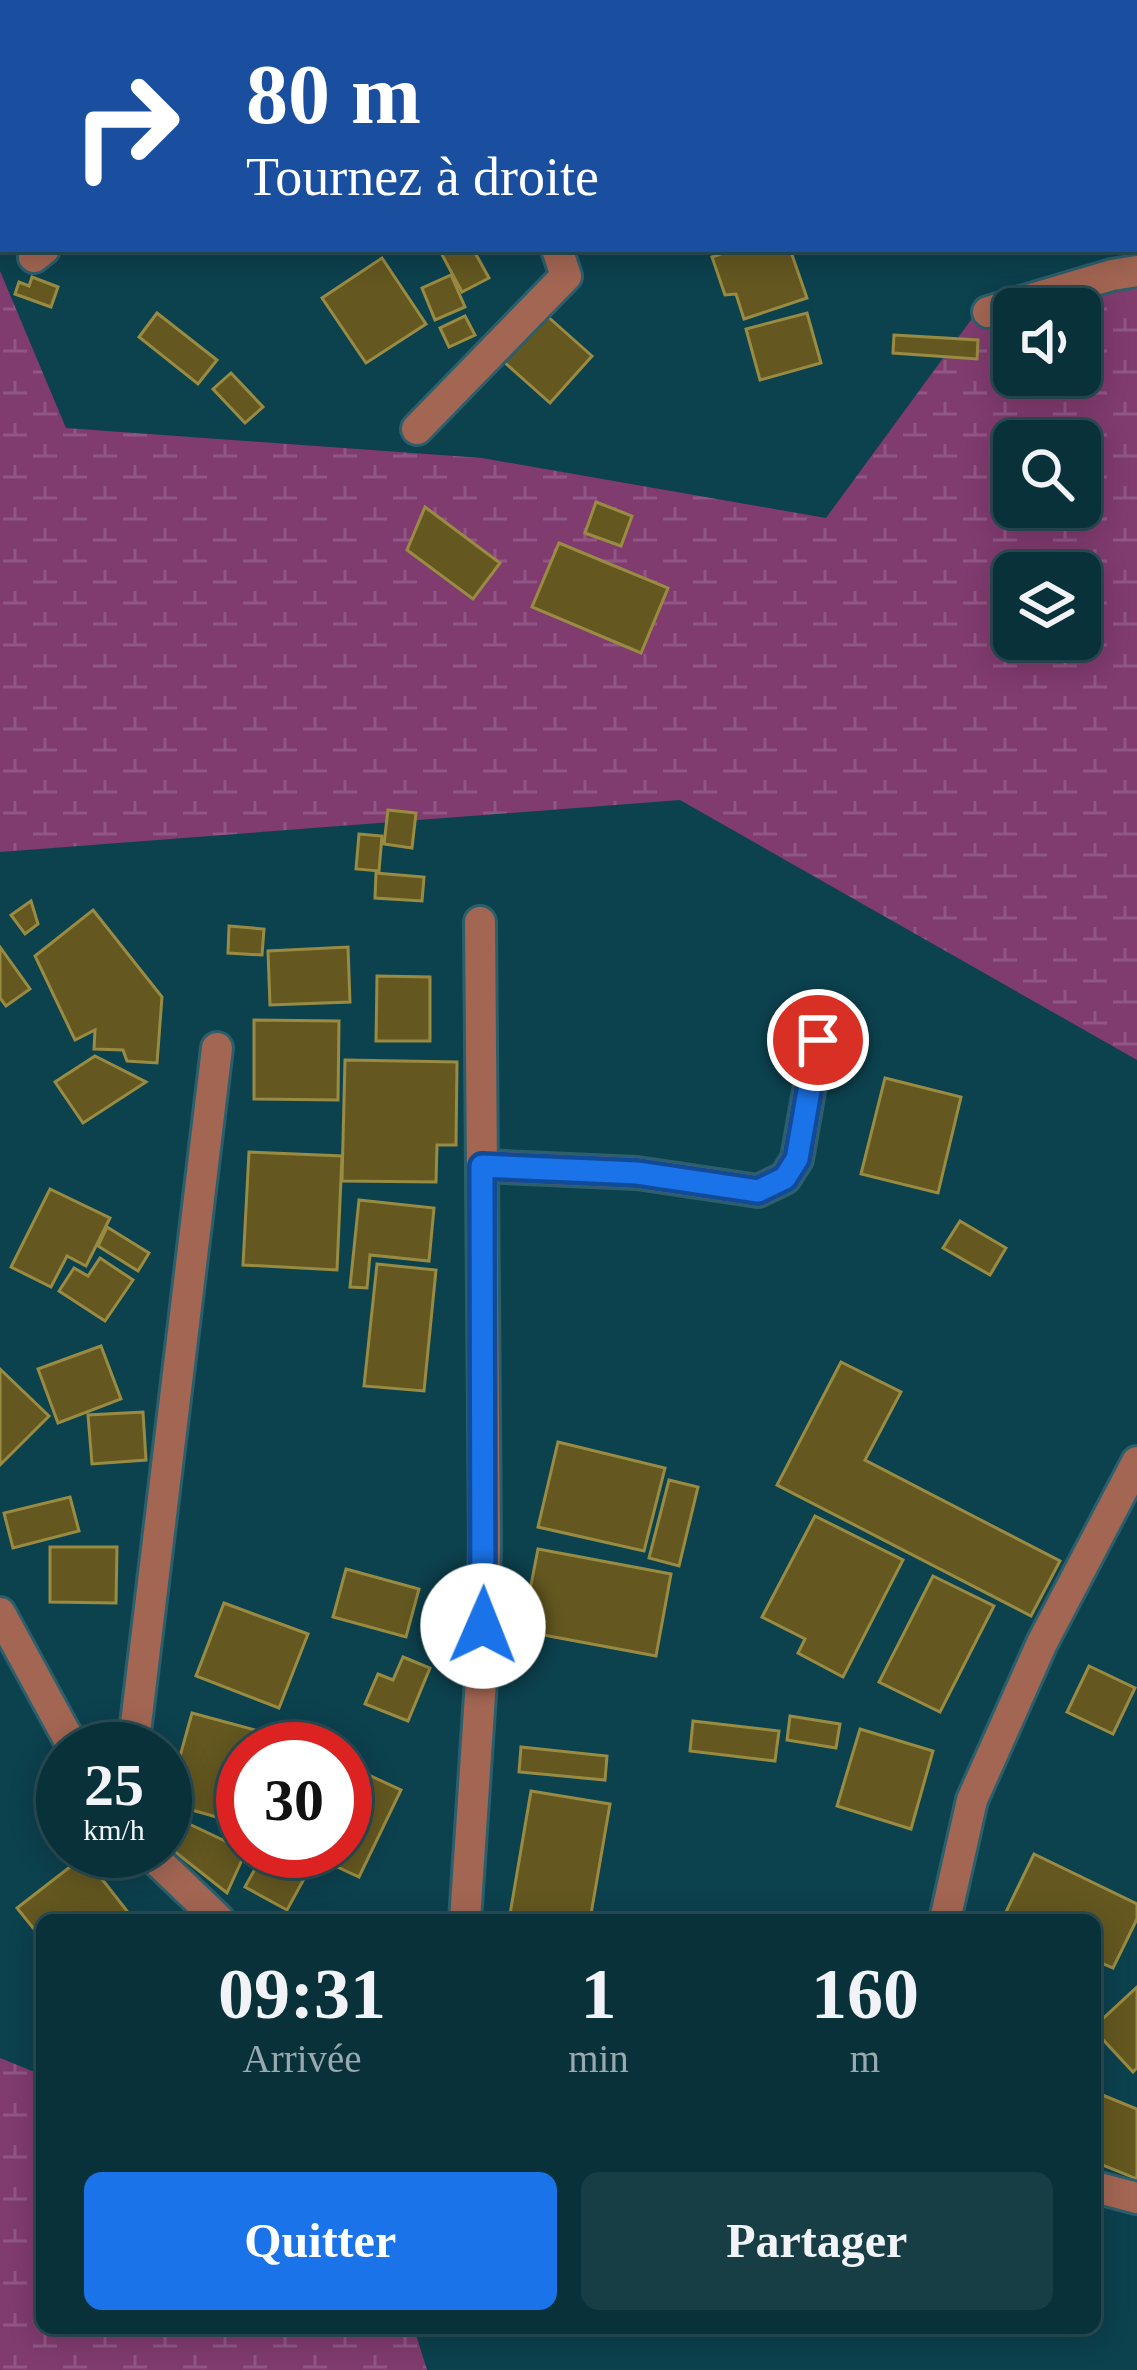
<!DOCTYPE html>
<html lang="fr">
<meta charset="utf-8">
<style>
:root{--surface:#09313a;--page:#173d45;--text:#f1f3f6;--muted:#99a9af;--line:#294c54;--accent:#1a73e8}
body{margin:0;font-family:"Times New Roman",serif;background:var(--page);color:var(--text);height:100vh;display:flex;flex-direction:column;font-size:45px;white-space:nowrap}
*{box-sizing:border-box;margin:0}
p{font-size:39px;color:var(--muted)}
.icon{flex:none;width:66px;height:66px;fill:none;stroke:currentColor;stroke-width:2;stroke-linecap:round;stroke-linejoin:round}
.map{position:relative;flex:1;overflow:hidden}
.sheet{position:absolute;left:36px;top:1914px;width:1065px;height:420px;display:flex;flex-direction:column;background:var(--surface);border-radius:18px;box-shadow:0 6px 30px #0003,0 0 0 3px var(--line)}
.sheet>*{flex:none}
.guide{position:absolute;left:0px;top:0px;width:1137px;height:252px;box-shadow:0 6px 30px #0003,0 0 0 3px var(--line);background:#1a4fa0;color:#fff;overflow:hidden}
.buttons{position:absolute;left:993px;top:288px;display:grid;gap:24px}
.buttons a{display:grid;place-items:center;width:108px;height:108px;border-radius:18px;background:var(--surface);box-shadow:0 6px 30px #0003,0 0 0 3px var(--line);font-size:60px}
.speed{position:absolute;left:36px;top:1722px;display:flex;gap:24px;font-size:60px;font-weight:700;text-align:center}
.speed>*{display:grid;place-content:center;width:156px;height:156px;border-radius:50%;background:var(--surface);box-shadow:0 6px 30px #0003,0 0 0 3px var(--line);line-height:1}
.speed small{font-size:30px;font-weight:400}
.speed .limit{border:18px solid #d22;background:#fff;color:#111}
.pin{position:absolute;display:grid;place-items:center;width:102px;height:102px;color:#fff;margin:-51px;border:6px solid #fff;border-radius:50%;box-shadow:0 3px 12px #0007}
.me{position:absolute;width:132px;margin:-66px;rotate:1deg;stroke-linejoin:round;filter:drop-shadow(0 0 9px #0008)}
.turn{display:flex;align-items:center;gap:42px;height:252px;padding:0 48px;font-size:54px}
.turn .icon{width:156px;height:156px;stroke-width:2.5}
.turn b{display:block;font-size:84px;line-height:102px}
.eta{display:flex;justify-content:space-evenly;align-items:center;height:204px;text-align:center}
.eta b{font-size:72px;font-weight:700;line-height:84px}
.cta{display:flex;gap:24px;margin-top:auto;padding:24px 48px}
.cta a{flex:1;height:138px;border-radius:18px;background:var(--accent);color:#fff;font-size:48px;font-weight:700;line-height:138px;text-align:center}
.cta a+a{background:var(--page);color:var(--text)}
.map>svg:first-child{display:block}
.wetland{fill:url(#wetland-marsh);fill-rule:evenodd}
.building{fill:#645820;stroke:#9a8b42;stroke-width:3}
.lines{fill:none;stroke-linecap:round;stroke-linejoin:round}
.minor-casing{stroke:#2c5f6c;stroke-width:36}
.minor{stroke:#a36653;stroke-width:30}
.route-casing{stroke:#114b97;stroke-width:30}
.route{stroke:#1a73e8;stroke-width:21}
</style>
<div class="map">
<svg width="1137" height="2370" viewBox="0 0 1137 2370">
<defs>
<pattern id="wetland-marsh" width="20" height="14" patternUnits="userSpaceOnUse" patternTransform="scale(3)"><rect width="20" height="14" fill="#803b6f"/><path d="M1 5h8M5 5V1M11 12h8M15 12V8" fill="none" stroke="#905784"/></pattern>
</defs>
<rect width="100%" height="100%" fill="#0c414e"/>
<!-- wetland -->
<g class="wetland">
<path d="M0,271L66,428L482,458L826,518L979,309L1137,276V1060L680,800L0,852ZM1014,309H1080V375H1014ZM1014,441H1080V507H1014ZM1014,573H1080V639H1014Z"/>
<path d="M0,2058L42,2075V2328H414L427,2370H0Z"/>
</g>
<!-- building -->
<g class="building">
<path d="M439,249H473L489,278L462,292Z"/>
<path d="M735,249H790L807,298L744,319L736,294L725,295L712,257Z"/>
<path d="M382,258L426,324L366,363L322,298Z"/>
<path d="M451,275L465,307L435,320L422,288Z"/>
<path d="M32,277L58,287L51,307L15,294L19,282L29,286Z"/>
<path d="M157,313L217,360L198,384L139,337Z"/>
<path d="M807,313L821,363L760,380L746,329Z"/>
<path d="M546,315L592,356L550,403L504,362Z"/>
<path d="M465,316L475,335L449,347L440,328Z"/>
<path d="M894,335L978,340L977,359L893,353Z"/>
<path d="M231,373L263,407L245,423L213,389Z"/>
<path d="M596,502L632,516L621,546L585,533Z"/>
<path d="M425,507L500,563L473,599L407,550Z"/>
<path d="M559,543L668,588L641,653L532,607Z"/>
<path d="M388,810L416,813L412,848L384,844Z"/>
<path d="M359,834L382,836L379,871L356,869Z"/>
<path d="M376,873L424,877L422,901L375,898Z"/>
<path d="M31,901L38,924L25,934L11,915Z"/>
<path d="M93,910L162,997L157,1063L127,1061L123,1050L94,1049L95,1030L75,1040L35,956Z"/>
<path d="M229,926L264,929L262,955L228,953Z"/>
<path d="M0,947L30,989L6,1006L0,998Z"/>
<path d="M348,947L350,1002L270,1005L268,951Z"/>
<path d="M377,976L430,977V1041H376Z"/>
<path d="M254,1020L339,1021L338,1100L254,1099Z"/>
<path d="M95,1056L146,1082L83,1123L55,1082Z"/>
<path d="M345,1060L457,1062L456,1145H437L436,1182L342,1181Z"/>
<path d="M885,1078L961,1097L938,1193L861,1174Z"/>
<path d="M249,1152L342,1156L337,1270L243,1265Z"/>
<path d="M50,1189L110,1218L86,1266L67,1256L51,1287L11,1267Z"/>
<path d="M359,1200L434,1208L429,1261L370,1255L367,1288L350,1287Z"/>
<path d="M960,1221L1006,1248L990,1275L943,1248Z"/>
<path d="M107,1227L149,1253L138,1271L98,1246Z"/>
<path d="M100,1258L133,1280L105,1321L59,1291L74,1268L88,1276Z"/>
<path d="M377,1264L436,1270L424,1391L364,1386Z"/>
<path d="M101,1346L121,1399L58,1423L38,1369Z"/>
<path d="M841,1362L901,1392L865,1460L1060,1561L1031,1616L777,1485Z"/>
<path d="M0,1369L49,1416L0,1465Z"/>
<path d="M143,1412L146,1460L92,1464L88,1415Z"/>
<path d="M558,1442L665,1468L644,1551L538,1527Z"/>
<path d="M669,1480L698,1487L679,1566L649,1558Z"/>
<path d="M70,1497L79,1531L13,1548L4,1513Z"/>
<path d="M815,1516L903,1560L843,1677L798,1653L805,1639L762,1617Z"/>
<path d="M50,1547H117L116,1603L50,1602Z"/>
<path d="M538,1549L671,1574L656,1656L522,1631Z"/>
<path d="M346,1569L419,1589L406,1637L333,1617Z"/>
<path d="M933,1576L994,1606L940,1712L879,1682Z"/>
<path d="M224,1603L308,1634L279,1708L196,1676Z"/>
<path d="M445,1611L461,1613L457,1642L440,1639Z"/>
<path d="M403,1657L430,1668L408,1721L365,1704L378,1674L393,1680Z"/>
<path d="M1089,1666L1135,1688L1113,1734L1067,1712Z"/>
<path d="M192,1713L266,1733L262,1749H243L241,1824L167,1803Z"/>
<path d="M790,1716L840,1724L836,1748L787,1740Z"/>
<path d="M693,1721L779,1731L775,1761L690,1751Z"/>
<path d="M860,1729L933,1751L911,1829L837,1806Z"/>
<path d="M521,1747L607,1756L605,1780L519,1772Z"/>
<path d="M345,1764L401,1790L359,1877L303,1851H345Z"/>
<path d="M531,1791L610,1804L590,1920H509Z"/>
<path d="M166,1813L246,1851L227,1893L165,1844Z"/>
<path d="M265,1851H283L311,1866L287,1910L245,1887Z"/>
<path d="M1034,1854L1137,1904V1919L1113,1968L1095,1960V1920H1013L1004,1916Z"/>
<path d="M84,1856L134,1920H42V1939L17,1908Z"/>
<path d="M1137,1987V2068L1133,2072L1095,2031V2026Z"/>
<path d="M1095,2092L1137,2109V2179L1095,2162Z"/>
</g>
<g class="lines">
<defs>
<g id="minor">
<path d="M269,0L272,3"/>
<path d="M524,3L531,0"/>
<path d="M34,257L44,249"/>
<path d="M988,312L1112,275L1137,271"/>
<path d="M417,429L566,276L557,249"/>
<path d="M482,1166L637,1173L758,1191L785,1178L797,1159L818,1040"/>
<path d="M0,1613L74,1749"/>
<path d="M133,1749L217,1048"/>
<path d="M147,1851L219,1920"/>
<path d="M465,1920L482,1665L485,1546L480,922"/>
<path d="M945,1920L972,1800L1042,1643L1137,1462"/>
<path d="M1095,2187L1137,2198"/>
</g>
</defs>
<!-- minor casing -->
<use href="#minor" class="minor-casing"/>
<!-- minor -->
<use href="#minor" class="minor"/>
</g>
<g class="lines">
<defs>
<path id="route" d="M483,1626L482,1166L637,1173L758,1191L785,1178L797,1159L818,1040"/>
</defs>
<!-- route casing -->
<use href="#route" class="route-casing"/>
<!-- route -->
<use href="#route" class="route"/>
</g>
</svg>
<div class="buttons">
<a><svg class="icon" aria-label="sound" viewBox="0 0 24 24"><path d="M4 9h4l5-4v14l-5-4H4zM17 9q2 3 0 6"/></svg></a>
<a><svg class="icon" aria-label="search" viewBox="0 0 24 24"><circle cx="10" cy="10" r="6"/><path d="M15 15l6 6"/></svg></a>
<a><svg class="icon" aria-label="layers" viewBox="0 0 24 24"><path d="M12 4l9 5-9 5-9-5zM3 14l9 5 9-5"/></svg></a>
</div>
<div class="speed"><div>25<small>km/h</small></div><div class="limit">30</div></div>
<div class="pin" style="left:818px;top:1040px;background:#d93025"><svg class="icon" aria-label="arrive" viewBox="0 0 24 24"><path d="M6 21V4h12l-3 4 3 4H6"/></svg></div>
<svg class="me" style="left:483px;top:1626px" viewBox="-20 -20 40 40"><circle r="19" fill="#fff"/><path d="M0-13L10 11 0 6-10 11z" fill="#1a73e8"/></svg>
<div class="guide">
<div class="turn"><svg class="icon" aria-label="right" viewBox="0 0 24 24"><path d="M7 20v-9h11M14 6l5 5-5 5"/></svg><div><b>80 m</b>Tournez à droite</div></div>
</div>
<section class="sheet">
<div class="eta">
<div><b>09:31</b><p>Arrivée</p></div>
<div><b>1</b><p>min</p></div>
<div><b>160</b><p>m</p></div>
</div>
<div class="cta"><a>Quitter</a><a>Partager</a></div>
</section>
</div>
